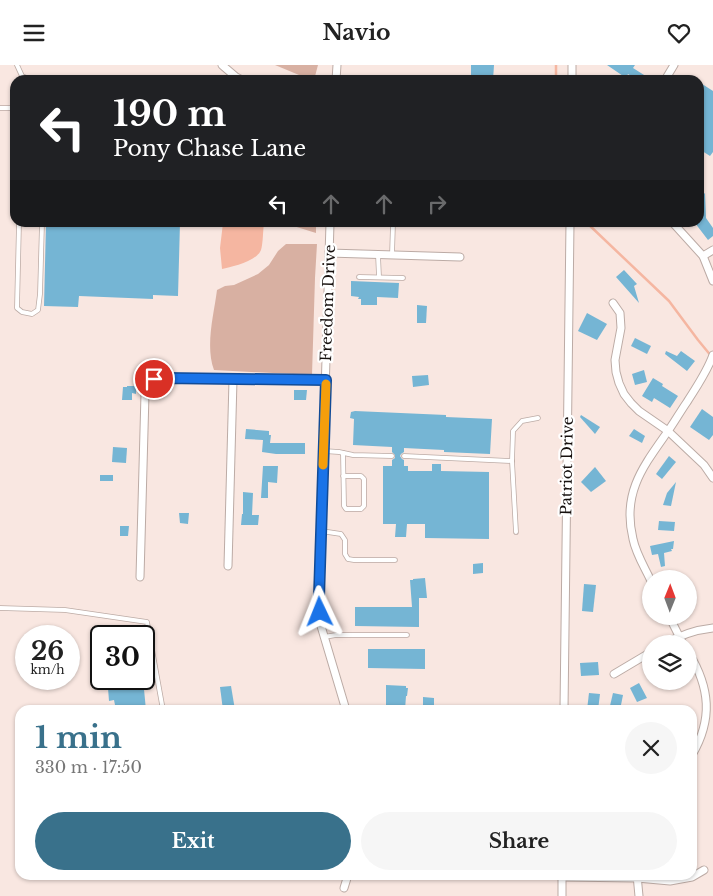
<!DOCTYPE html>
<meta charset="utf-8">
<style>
:root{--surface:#fff;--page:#f6f6f6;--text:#222;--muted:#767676;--accent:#39718b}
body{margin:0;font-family:"Libre Baskerville",serif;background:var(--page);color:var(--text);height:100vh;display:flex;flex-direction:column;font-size:19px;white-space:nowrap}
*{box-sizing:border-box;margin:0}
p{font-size:16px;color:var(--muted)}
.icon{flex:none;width:28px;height:28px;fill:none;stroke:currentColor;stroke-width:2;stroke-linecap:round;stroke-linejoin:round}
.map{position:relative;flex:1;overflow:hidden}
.details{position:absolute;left:15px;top:640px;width:682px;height:175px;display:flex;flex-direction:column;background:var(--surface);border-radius:15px;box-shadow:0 1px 4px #0004}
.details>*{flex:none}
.hud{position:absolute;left:10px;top:10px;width:694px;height:152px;border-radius:15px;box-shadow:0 1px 4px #0004;background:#202124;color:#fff;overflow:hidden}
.needle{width:32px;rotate:1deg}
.fabs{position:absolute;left:642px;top:505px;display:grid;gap:10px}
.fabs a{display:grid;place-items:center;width:55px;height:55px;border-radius:50%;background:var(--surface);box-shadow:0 1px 4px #0004;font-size:25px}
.speed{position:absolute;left:15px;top:560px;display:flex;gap:10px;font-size:25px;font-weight:700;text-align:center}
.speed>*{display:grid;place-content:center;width:65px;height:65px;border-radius:50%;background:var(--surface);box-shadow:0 1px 4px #0004;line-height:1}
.speed small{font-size:12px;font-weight:400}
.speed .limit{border:2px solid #111;border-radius:8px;background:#fff;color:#111}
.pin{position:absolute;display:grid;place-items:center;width:42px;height:42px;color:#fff;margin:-21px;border:2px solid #fff;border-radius:50%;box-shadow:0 1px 5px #0007}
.me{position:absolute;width:55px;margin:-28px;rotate:358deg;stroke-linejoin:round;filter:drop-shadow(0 0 4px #0008)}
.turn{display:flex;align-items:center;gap:18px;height:105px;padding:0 20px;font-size:22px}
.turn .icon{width:65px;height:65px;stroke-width:2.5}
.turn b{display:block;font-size:35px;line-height:42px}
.lanes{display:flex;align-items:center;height:48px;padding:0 20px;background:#0003;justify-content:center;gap:25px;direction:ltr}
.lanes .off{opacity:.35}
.round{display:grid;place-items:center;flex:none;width:52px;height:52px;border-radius:26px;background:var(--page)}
.summary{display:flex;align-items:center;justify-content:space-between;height:85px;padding:0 20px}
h1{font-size:30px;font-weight:700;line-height:38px;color:var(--accent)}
.primary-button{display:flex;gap:10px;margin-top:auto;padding:10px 20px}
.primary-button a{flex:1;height:58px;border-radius:30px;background:var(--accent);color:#fff;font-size:20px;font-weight:700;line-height:58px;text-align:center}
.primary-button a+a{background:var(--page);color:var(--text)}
header{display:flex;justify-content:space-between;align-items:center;height:65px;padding:0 20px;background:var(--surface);font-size:22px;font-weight:700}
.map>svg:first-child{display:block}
.green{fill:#d8b0a2}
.water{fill:#f5b6a1}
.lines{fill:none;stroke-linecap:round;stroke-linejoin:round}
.stream{stroke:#f5b6a1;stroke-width:2.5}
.building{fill:#75b5d4}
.service-casing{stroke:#bcaba5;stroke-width:5.5}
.minor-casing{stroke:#bcaba5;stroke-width:9}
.service{stroke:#fff;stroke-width:4}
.minor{stroke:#fff;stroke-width:7}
.route-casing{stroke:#114b97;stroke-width:12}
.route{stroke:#1a73e8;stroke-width:9}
.slow{stroke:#f59e0b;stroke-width:9}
.labels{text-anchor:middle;stroke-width:4.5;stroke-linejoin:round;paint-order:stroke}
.street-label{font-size:15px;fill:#16100e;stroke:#fff}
</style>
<header><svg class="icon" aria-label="menu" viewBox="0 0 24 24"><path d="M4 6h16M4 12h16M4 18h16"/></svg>Navio<svg class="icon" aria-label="heart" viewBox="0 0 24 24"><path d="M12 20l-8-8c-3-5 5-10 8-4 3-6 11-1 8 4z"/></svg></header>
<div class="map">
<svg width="713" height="831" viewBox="0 0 713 831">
<rect width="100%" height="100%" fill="#f9e7e1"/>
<!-- green -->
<g class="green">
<path d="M275,0H318L314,15H311Z"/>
<path d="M287,158H316V168L287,159Z"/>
<path d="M286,179H317L315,213L312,310L214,305C205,281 214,249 217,225L225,221L234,220L258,209L269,200L278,186Z"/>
</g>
<!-- water -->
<path class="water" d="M223,158H264C263,165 263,179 261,185C257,196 232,202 222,204L220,183Z"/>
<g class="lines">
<!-- stream -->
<g class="stream">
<path d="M553,15L556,11V0"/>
<path d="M587,158L669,236L698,275L712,292"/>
</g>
</g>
<!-- building -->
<g class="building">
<path d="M471,0H494L493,15L471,14Z"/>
<path d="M607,0H635L633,3L652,15H638L628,9L626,13Z"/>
<path d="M699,17L713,26V87L710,91L699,84Z"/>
<path d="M705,128L706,153L713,163V171L708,175L695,158H699V133Z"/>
<path d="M46,158H180L178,231L153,230V234L79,231L78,242L44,241Z"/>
<path d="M624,205L637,219L634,221L639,238L616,212Z"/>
<path d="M351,216L399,218L398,233L377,232V240H361V234H358L359,232L351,231Z"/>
<path d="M417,240L427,241L426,258H417Z"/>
<path d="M587,248L607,259L597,275L578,266Z"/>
<path d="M635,273L651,281L647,289L631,281Z"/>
<path d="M666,286L677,291L681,286L695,296L687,306L665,289Z"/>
<path d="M644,305L647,317L635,320L632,309Z"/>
<path d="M428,310L429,320L413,322L412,311Z"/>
<path d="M653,313L663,319L662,321L678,331L670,343L654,333L652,337L642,331Z"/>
<path d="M127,321H136V329L132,328V335H122L123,322H127Z"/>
<path d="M294,325H307L306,335H294Z"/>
<path d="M702,344L713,352V370L709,375L690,362Z"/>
<path d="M355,346L446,350V352L492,354L490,389L444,387V385L404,383V387L401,389L400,391L402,394L404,395V401H408V406H432V399H441V406L489,407V474L425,473V459H407L406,472H395L396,459H383V401H392V395L395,393V390L392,387V382L353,380L354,354L350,353L351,347Z"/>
<path d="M581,350L600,362L595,369L580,352Z"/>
<path d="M246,364L269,366V370H271L270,378H305V389H276L262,387L263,375L245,374Z"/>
<path d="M634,364L645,371L642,378L629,371Z"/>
<path d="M113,382L127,383L126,398L112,397Z"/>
<path d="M669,391L676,397L662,414L656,409Z"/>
<path d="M263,401H278L277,418L268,417V433H261Z"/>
<path d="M595,402L606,416L591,427L581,417Z"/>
<rect x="100" y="410" width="13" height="6"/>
<path d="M676,417L671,441L663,440L667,428Z"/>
<path d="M243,427L253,428L252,450H259L258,460H241L242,449H243Z"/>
<path d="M179,448H189L188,459L180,458Z"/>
<path d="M659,456L675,457L674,466L658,465Z"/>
<path d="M120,461H129L128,471H120Z"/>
<path d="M674,476L673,484H671L672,486L664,488L665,501L661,502L658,489L652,490L650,481Z"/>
<path d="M483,498V508L473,509V499Z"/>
<path d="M425,513L427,533H419V562L355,561V542H412L410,515H413V514Z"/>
<path d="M584,519L596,520L593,547L582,546Z"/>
<path d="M368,584H425V604L368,603Z"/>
<path d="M598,597L599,610L581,611L580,598Z"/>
<path d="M111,614H143L146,645H116L114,635L109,636L108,623L112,622Z"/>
<path d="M639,618L647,633L637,637L630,623Z"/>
<path d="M386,620L406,621V623H408L407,631H406L405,645H386Z"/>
<path d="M231,621L235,645H223L220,622Z"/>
<path d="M589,628L600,629L598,645H587Z"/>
<path d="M613,628L623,630L620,645H609Z"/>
<path d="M423,632L434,633V645H423Z"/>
</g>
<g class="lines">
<defs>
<g id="service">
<path d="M17,0L22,11L31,15"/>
<path d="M0,43H15"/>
<path d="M19,158L17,243L22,247L32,249L38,245L40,229L42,158"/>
<path d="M378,190L379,212"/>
<path d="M392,190L393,158"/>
<path d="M359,212L403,213"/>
<path d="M324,386L339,387L353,390L392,391"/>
<path d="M343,388L344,441L346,444H361L364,441V414L361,411H343"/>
<path d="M404,391L512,396"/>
<path d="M321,466L341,469L345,475V489L348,494L354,495H395"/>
<path d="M516,467L512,396L513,366L522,356L538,353"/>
<path d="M0,543L65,545L147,557L163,645"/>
<path d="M324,572L336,570H407"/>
</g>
<g id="minor">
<path d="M222,0L236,12L242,15"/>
<path d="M336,15L337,0"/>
<path d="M572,15V0"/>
<path d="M665,15L674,0"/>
<path d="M330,158L319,532L321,561L346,645"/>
<path d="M673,158L703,191L713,216"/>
<path d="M329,188L460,192"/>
<path d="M703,191L713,185"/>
<path d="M613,238L620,248L621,263L615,295L616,307L619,318L624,329L631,338L639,346L668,366L704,400L713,413"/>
<path d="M228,501L233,315"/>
<path d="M140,512L145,329C147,316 151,315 164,313L326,315"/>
<path d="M651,516C645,503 636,489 633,474C622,429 642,403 666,369C674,358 680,347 687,337C697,321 707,307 713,290"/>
<path d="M669,551L683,579"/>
<path d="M665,579C680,570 695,565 713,563"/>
<path d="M689,588C710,623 713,654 692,690"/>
<path d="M614,609L651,587"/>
<path d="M564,645L570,158"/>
<path d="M637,810L639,831"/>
<path d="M562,812L637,813L670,816L692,812L704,805"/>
<path d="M344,823L348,810"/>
<path d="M562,831V810"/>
</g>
</defs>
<!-- service casing -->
<use href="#service" class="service-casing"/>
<!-- minor casing -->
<use href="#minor" class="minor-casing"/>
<!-- service -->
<use href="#service" class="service"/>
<!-- minor -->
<use href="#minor" class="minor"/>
</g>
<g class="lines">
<defs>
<path id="route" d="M154,314L164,313L326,315L319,532L320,547"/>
</defs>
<!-- route casing -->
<use href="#route" class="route-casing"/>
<!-- route -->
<use href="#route" class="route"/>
<!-- slow -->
<path class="slow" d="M323,400L326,319"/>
</g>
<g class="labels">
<!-- street labels -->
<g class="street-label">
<text transform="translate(328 238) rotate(-88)" y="5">Freedom Drive</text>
<text transform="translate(567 401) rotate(-89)" y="5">Patriot Drive</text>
</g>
</g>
</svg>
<div class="fabs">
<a><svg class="needle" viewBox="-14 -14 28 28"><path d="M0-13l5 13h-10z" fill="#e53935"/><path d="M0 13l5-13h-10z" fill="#767676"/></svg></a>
<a><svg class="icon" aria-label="layers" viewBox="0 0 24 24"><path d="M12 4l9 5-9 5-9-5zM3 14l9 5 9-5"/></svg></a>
</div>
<div class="speed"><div>26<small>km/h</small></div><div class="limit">30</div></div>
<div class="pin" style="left:154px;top:314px;background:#d93025"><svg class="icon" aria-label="arrive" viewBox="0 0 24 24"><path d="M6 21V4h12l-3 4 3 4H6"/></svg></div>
<svg class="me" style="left:320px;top:547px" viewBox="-20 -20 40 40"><path d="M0-17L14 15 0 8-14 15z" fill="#1a73e8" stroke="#fff" stroke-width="4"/></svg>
<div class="hud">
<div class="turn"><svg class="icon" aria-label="left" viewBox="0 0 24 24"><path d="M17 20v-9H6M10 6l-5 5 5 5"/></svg><div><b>190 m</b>Pony Chase Lane</div></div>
<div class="lanes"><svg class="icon" aria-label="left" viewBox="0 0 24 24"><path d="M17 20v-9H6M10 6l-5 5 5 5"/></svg><svg class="icon off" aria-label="ahead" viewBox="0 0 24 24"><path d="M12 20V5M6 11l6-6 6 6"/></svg><svg class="icon off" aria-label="ahead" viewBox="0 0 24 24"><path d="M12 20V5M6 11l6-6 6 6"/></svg><svg class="icon off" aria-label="right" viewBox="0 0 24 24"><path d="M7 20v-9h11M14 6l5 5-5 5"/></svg></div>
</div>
<section class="details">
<div class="summary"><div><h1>1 min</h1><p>330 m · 17:50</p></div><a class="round"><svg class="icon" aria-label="close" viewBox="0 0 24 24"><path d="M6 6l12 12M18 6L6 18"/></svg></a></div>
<div class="primary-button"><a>Exit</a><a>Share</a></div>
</section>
</div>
